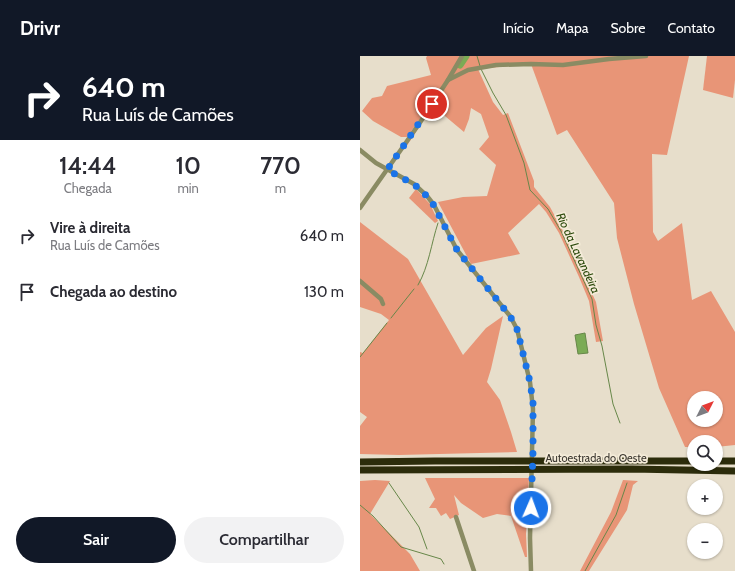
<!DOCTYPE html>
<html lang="pt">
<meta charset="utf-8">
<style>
:root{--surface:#fff;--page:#f2f2f3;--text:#2b2b33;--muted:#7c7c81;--accent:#111827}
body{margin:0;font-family:Cabin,sans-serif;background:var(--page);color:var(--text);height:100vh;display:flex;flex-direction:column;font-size:15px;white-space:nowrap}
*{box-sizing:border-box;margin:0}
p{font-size:13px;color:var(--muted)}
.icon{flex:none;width:22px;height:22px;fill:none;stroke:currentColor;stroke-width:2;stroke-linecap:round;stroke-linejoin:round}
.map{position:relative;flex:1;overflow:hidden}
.side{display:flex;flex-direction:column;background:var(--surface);width:360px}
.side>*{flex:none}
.hud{background:#111827;color:#fff;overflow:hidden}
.needle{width:26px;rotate:48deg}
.tools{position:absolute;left:327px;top:335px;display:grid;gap:8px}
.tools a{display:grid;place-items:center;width:36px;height:36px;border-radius:50%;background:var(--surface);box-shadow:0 1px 3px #0004;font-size:20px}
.pin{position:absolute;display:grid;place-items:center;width:34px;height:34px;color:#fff;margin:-17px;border:2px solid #fff;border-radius:50%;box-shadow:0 1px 4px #0007}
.me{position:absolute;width:44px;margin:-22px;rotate:2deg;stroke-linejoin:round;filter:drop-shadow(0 0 3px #0008)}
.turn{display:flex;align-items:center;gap:14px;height:84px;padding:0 16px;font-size:18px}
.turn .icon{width:52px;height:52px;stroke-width:2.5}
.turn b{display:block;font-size:28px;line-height:34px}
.eta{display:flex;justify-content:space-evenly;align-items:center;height:68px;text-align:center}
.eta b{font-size:24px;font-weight:600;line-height:28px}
.primary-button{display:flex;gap:8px;margin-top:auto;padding:8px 16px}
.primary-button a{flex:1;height:46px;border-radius:24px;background:var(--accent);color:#fff;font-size:16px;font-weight:600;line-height:46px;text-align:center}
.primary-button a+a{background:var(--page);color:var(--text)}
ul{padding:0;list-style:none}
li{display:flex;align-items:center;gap:12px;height:56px;padding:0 16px}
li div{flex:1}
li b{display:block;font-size:15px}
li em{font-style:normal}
header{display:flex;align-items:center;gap:24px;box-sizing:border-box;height:56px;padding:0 20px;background:var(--accent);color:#fff}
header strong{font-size:19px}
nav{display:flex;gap:22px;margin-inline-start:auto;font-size:14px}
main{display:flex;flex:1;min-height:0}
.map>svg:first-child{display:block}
.green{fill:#e89577;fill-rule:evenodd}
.water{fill:#7bab55;stroke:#678749}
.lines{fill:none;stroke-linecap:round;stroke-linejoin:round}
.stream{stroke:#678749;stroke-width:1}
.river{stroke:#7bab55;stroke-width:7}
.minor{stroke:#8a8b63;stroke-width:4.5}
.highway{stroke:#2c2c0b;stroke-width:7}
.route{stroke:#1a73e8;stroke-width:7;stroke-dasharray:0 12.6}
.labels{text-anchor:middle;stroke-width:3.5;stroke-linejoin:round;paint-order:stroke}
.street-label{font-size:11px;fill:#38342d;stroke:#f4ebd8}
.water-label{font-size:12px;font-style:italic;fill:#2a490b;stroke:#f4ebd8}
</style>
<header>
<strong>Drivr</strong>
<nav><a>Início</a><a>Mapa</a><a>Sobre</a><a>Contato</a></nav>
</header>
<main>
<section class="side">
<div class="hud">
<div class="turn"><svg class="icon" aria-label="right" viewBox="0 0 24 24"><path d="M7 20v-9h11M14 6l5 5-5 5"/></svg><div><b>640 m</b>Rua Luís de Camões</div></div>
</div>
<div class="eta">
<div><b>14:44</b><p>Chegada</p></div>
<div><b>10</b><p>min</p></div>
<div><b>770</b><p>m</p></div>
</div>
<ul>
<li><svg class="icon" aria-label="right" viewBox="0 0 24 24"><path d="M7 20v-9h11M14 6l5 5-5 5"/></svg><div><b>Vire à direita</b><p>Rua Luís de Camões</p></div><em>640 m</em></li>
<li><svg class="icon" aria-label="arrive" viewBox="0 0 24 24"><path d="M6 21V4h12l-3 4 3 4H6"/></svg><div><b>Chegada ao destino</b></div><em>130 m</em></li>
</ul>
<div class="primary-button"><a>Sair</a><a>Compartilhar</a></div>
</section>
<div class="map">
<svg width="375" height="515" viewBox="0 0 375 515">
<rect width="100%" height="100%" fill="#e7decb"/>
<!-- green -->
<g class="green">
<path d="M67,0H329L307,99L292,98L293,176L298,185L322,167L332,244L351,235L375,276V389L356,391V386H334V391H325L299,332L274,248L257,182L254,147L207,74L197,79L171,8L118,13L133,46L143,59L148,57L174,125V131L190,151L202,173L236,246L243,285L236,286L229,245L219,221L199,177L186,156L179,148L148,177L160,198L111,208L78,146L103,141L127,140L136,109L119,93L129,81L121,58L111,52L109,63L104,76L73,50L46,91L44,89L75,42L47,81H41L13,65L2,55L12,42L22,40L27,30L71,19L66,2ZM334,342H356V364H334Z"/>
<path d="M347,0H375V24L373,42L343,34Z"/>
<path d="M56,133L70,148L78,165L75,167L49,142Z"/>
<path d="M0,166L48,203L103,299L126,272L143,260L131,313L127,326L140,344L151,376L157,396L39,399L0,398V370L7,361L0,356V296L3,297L29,264L21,258L0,251Z"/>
<path d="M65,422H169L166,478L167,501H165L151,460L137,458L123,462L101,447L94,439L99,459L90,463L86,457L81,460L76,452H69L75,443Z"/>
<path d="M15,424L30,425L10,458L50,498L60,515H0V425Z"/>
<path d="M263,424L278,425L273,429L267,454L229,515H220L251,456Z"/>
</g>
<!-- water -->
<path class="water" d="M225,277L228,297L218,298L215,279Z"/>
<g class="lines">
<!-- stream -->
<g class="stream">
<path d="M117,0L120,10"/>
<path d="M121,13L133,37L146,59L164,107L170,134L188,153L201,175L232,243L236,269L242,290L253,348L260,367"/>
<path d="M58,229C69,210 71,188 78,167"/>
<path d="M31,262L54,233"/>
<path d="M0,301L27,267"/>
<path d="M29,427L59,471L67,493"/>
<path d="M0,449L13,460L41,491L81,503L84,508"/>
<path d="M225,515L256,459L267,427"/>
</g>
<!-- river -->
<path class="river" d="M100,9L106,0"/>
<!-- minor -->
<g class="minor">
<path d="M88,24L108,14L136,9L171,8L203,9L249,3L286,0"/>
<path d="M0,94L16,107L54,128L67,140L74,149L97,194L150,260L157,273L170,326L173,353L170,482L171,515"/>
<path d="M0,152L59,68L88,24L102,0"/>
<path d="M0,225L21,243L23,248"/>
<path d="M96,461L114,515"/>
</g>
<!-- highway -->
<g class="highway">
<path d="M356,405H375"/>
<path d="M0,406L75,405H334"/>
<path d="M0,414L272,413L375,415"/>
</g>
</g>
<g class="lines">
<!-- route -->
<path class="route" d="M72,48L27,114L54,128L71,144L97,194L150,260L157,273L170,326L173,346V396L171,452"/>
</g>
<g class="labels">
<!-- street labels -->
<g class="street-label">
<text x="236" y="406">Autoestrada do Oeste</text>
</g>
<!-- water labels -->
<g class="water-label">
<text transform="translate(218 197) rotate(65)" y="4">Rio da Lavandeira</text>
</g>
</g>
</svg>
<div class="tools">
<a><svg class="needle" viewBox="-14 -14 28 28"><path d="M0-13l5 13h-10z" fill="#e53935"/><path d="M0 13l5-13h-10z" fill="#7c7c81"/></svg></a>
<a><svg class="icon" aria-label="search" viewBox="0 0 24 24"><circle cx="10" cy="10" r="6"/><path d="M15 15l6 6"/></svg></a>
<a>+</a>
<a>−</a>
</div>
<div class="pin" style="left:72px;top:48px;background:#d93025"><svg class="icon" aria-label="arrive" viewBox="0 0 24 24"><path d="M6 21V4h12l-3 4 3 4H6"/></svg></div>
<svg class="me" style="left:171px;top:452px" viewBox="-20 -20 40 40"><circle r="17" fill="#1a73e8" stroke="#fff" stroke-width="3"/><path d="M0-11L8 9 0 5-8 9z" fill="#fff"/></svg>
</div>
</main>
